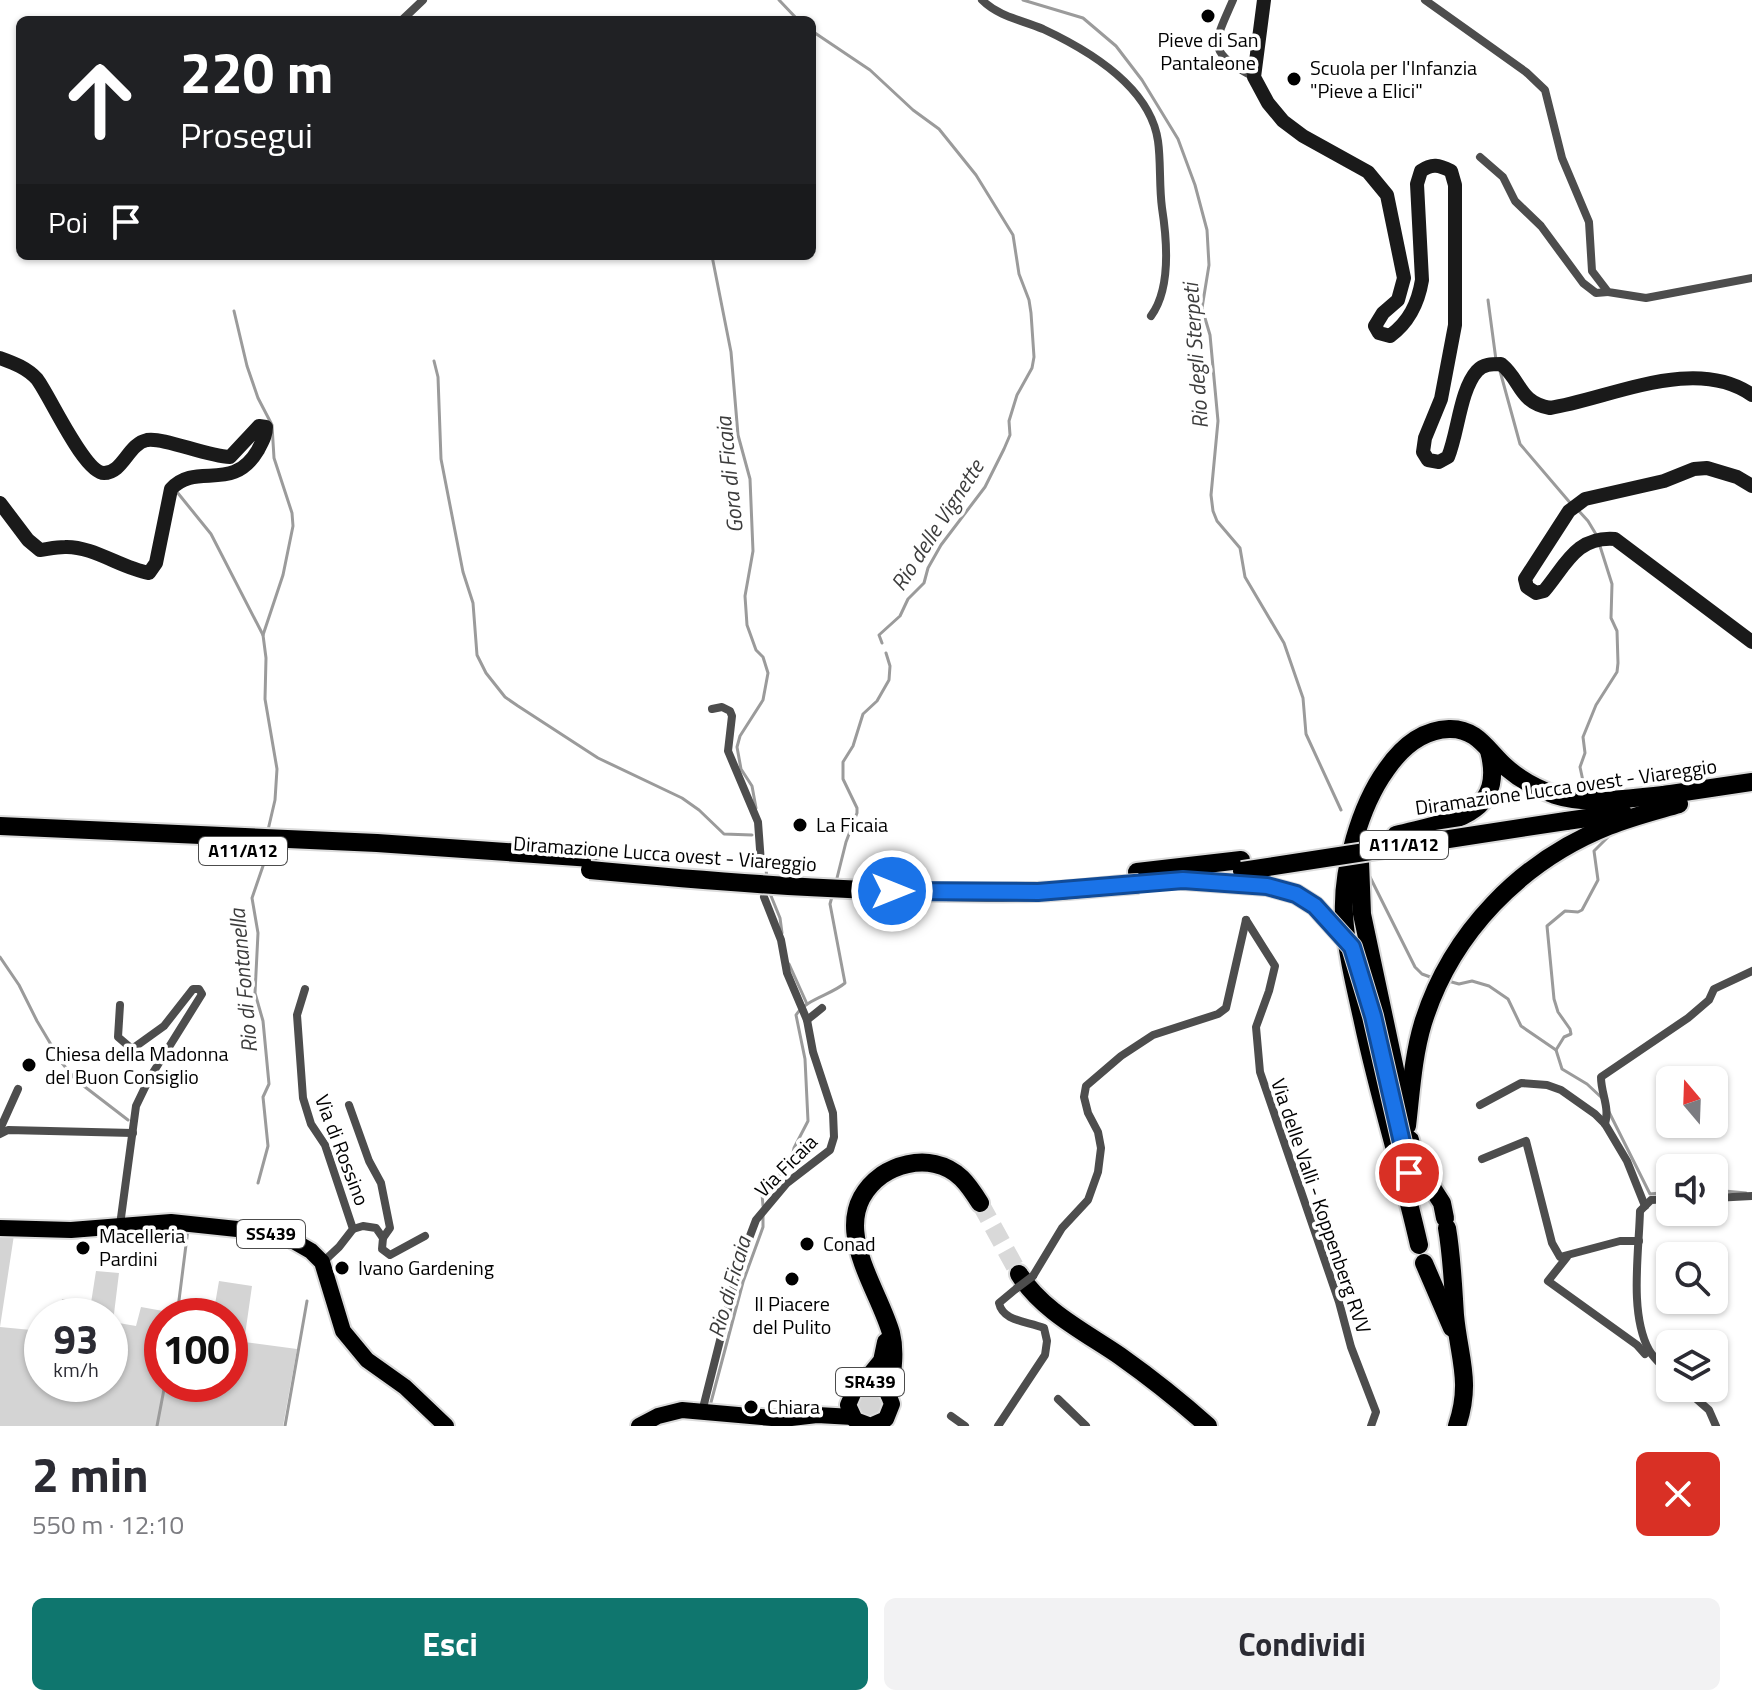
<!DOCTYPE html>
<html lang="it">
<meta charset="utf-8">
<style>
:root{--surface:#fff;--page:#f2f2f3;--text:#2b2b33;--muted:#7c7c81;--accent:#0f766e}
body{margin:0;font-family:"Titillium Web",sans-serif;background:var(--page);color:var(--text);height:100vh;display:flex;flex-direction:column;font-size:30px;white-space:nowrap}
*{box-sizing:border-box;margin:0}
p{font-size:26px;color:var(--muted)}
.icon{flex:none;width:44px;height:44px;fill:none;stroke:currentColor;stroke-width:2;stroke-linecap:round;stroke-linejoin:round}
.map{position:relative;height:1426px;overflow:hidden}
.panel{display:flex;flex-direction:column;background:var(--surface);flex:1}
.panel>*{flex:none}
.hud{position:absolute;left:16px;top:16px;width:800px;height:244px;border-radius:12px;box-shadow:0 2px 6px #0004;background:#202124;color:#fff;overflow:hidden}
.needle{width:52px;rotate:341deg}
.tools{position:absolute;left:1656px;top:1066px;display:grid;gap:16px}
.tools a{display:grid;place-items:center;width:72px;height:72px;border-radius:12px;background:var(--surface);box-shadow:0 2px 6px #0004;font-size:40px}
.speed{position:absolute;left:24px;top:1298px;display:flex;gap:16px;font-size:40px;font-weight:700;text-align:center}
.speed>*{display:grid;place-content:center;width:104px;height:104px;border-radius:50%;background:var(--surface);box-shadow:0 2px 6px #0004;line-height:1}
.speed small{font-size:20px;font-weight:400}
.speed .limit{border:12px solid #d22;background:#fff;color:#111}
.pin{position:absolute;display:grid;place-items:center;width:68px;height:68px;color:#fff;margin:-34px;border:4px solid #fff;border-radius:50%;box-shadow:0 2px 8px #0007}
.me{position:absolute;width:88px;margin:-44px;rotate:90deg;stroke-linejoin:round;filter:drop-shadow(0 0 6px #0008)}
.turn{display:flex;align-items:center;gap:28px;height:168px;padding:0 32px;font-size:36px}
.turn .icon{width:104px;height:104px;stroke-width:2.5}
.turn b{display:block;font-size:56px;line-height:68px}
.then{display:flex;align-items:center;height:76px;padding:0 32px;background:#0003;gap:16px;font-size:30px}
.round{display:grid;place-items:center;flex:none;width:84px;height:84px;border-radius:12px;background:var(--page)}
.headline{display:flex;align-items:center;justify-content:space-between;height:136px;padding:0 32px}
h1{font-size:48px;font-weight:700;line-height:60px}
.action{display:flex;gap:16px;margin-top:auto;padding:16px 32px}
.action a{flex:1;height:92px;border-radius:12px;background:var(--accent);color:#fff;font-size:32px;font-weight:700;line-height:92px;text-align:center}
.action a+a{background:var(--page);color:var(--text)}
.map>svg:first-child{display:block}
.green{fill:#d4d4d4}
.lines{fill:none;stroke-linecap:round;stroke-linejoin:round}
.stream{stroke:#9b9b9b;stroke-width:3}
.highway-tunnel{stroke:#d9d9d9;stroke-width:18;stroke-dasharray:18 9;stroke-linecap:butt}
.primary-casing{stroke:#dbdbdb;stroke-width:20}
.highway-casing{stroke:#dbdbdb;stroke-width:22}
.street{stroke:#4d4d4d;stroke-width:8}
.secondary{stroke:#1a1a1a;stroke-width:14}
.primary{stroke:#000;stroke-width:16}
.highway{stroke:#000;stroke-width:18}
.highway-bridge-casing{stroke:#dbdbdb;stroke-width:22;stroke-linecap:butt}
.street-bridge{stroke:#4d4d4d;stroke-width:8}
.highway-bridge{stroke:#000;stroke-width:18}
.route-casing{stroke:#114b97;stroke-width:20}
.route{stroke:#1a73e8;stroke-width:14}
.poi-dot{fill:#000;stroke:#fff;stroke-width:3}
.labels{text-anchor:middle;stroke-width:7;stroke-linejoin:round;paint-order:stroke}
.shield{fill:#fff;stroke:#4c4c4c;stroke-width:2}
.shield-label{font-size:18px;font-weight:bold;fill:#000}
.poi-label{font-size:20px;fill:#000;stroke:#fff;text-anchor:start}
.street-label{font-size:20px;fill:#000;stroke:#fff}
.water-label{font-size:22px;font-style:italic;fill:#3c3c3c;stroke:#fff}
</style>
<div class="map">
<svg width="1752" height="1426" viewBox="0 0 1752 1426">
<rect width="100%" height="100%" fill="#fff"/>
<!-- green -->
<g class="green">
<path d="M0,1235H14L0,1327L42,1331V1384H110V1316H59L62,1299L91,1303L96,1271L119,1273L113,1322L136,1326L141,1307L191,1316H162V1384H230V1316H213L219,1281L252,1286L244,1342L297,1349L283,1426H0Z"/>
<circle cx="869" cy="1404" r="12"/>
</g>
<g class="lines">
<!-- stream -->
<g class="stream">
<path d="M779,0L798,20"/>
<path d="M1023,0L1083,18L1116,46L1142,80L1178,139L1195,185L1207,230L1209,265L1202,308L1210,335L1218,421L1211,495L1213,511L1217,521L1240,548L1245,577L1284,643L1303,698L1306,734L1341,810"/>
<path d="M812,31L870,70L913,110L939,129L976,175L1013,235L1019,274L1029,300L1031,313L1034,357L1032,368L1017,395L1009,421L1010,435L1004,449L985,487L941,545L928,568L924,583L908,599L900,616L879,635L882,643"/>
<path d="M712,256L731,352L738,435L750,479L753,551L745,596L747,625L756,650L763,657L768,673L763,700L740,736L737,747L741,769L752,786L756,808"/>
<path d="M1488,300L1496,360"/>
<path d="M234,311L247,366L258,398L272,425L274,458L292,513L293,526L283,575L263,635L266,658L265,699L277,769L275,800L268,830"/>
<path d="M434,361L438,377L441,459L463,572L473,603L477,655L486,673L505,697L518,706L598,758L682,798L699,810L724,834L752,835"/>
<path d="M1500,371L1520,444L1572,505"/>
<path d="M177,492L211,534L263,635"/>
<path d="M1578,510L1588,521L1597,536"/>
<path d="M1583,781L1580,767L1585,753L1583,737L1596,705L1617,672L1618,663L1617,631L1611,618L1612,584L1599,543"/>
<path d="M765,859L767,879"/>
<path d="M1370,877L1415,967L1422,974L1433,978"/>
<path d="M836,882L846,842L857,813V808L843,779V762L853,746L863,714L877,701L889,680L890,666L886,653"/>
<path d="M769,891L780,918L782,933"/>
<path d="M0,957L19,985L37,1021L62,1063L76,1080L128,1120"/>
<path d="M789,964L807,1004"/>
<path d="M1448,981L1459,984L1472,981L1489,986L1508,999L1521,1026L1556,1050L1562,1069L1587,1084L1602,1098"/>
<path d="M1556,1050L1564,1037L1571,1034L1570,1029L1558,1012L1554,999L1547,926L1565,911L1578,912L1582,910L1598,880L1594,851L1608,837"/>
<path d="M1609,1112L1650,1194L1670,1192"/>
<path d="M258,1183L268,1146L263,1097L269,1084L263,1021L255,993L258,933L252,898L263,866L266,846"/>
<path d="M1714,1190L1746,1193"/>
<path d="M763,1206L762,1194L766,1186L790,1166L794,1148L808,1121L805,1059L796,1015C806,999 831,995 845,983L830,904L833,893"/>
<path d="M177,1316L188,1229"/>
<path d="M710,1406L743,1282L763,1227V1214"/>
<path d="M157,1426L165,1384"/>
<path d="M285,1426L307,1301"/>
</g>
<!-- highway-tunnel -->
<path class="highway-tunnel" d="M980,1203L1019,1274"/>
<defs>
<g id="primary">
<path d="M0,1228L71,1230L171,1222L237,1229L290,1239L311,1251L322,1262L343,1331L367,1360L405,1387L446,1426"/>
<path d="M639,1426L658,1416L682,1410L783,1419L817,1415L853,1417"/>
<path d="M870,1426L886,1419L892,1404L887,1391L872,1382L855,1389L848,1405L855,1420L871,1426"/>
</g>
<g id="highway">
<path d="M1664,795L1752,782"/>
<path d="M1566,821L1623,813"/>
<path d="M0,826L377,843L592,858"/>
<path d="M1396,835C1444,822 1507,819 1489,751"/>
<path d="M1360,861L1362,914L1403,1107"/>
<path d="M1137,872L1241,860"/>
<path d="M1183,880L1267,886L1296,894"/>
<path d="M1407,1126C1411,1092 1413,1056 1423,1023C1451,933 1521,861 1609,826C1631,817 1655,811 1679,804"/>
<path d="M1410,1140L1415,1161L1442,1203L1445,1218"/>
<path d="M1447,1228C1452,1257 1453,1285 1455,1315C1459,1358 1472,1382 1457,1426"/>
<path d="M1419,1245C1402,1170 1379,1097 1363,1022C1355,986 1346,950 1344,914C1342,870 1360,806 1386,770C1401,748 1421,730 1449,729C1478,728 1488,752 1507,768C1521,780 1538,789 1555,795C1591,807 1638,796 1676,794"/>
<path d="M1424,1263L1452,1328"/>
<path d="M1019,1274C1042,1311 1085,1332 1120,1356C1151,1378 1180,1401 1208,1426"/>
<path d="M864,1383L882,1361L886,1342"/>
<path d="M889,1394C892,1374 896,1353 891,1333C877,1284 823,1218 882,1175C897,1165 917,1160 935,1164C958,1169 968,1184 980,1203"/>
</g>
</defs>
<!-- primary casing -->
<use href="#primary" class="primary-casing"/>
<!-- highway casing -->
<use href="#highway" class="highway-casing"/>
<!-- street -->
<g class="street">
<path d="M982,0C999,17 1022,20 1043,29C1088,50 1150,86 1158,141C1161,162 1159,186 1162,208C1167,240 1171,289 1151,316"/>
<path d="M1233,0C1214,44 1205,51 1254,77"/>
<path d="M1425,0L1526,72L1545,90L1562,158L1589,222L1592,271L1608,292L1646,298L1752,278"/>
<path d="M402,20L423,0"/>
<path d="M1480,157L1503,177L1515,201L1541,226L1583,283L1596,293L1608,292"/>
<path d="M712,709L722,707L730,711L732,716L728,751L758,822L761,863"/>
<path d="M1246,920L1275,966L1269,991L1256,1027L1260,1072L1339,1302L1351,1347L1376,1412L1371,1426"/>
<path d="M305,989L297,1015L303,1098L311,1124L325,1145L353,1229L339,1247L323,1262"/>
<path d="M120,1005L118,1037L132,1049L164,1026L193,989H199L202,994L149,1079L136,1106L120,1225"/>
<path d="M807,1020L822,1008"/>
<path d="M349,1105L369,1161L381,1183L390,1228L383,1238"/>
<path d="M1480,1105L1521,1083L1547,1085L1561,1090L1595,1114L1605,1124L1627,1161L1645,1206"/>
<path d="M1605,1124C1610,1107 1601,1094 1601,1077L1688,1018L1709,1000L1714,989L1752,971"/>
<path d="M0,1129L18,1089"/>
<path d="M0,1134L8,1130L133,1133"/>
<path d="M1482,1159L1526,1141L1552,1243L1560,1257L1620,1241H1639"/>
<path d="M1714,1198L1752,1196"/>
<path d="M1670,1199L1651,1200L1640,1211C1639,1252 1629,1313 1649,1350C1654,1359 1663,1366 1670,1374"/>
<path d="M353,1229L363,1226L376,1228L383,1238L382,1249L390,1255L425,1236"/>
<path d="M1567,1257L1548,1281L1637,1345L1645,1354"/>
<path d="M1033,1276L1062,1228L1088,1200L1098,1172L1101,1148L1098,1132L1088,1113L1084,1097L1086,1086L1121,1056L1153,1035L1218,1014L1226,1008L1246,920"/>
<path d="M1684,1388L1709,1410L1716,1426"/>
<path d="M1058,1399L1086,1426"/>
<path d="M702,1412L739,1265L756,1220L787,1183L830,1150L834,1137L833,1113L813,1052L807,1020L787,973L781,940L764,897"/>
<path d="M951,1416L965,1426"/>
<path d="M998,1426L1045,1355L1047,1341L1044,1328C1028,1321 1003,1322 999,1303L1017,1288"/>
</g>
<!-- secondary -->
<g class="secondary">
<path d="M1264,0L1254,77L1268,103L1283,121L1303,136L1368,172L1387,195L1404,278L1398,300L1383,313L1375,326L1379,333L1390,336C1409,322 1418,304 1422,280L1417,184L1421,171C1432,163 1439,165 1451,171L1455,185V325L1441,399L1425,438L1423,452L1428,460L1439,462L1448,457C1458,433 1460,390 1477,371C1483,364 1492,364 1501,364C1522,381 1518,402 1550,408C1611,398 1695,355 1752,395"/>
<path d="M0,358C14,363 27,368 37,379C50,396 84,473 104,473C123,473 128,444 147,440C164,437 205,456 230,457L259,426L266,427C266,436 262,442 258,450C232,494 197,461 171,489L156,563L149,573C121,568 93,546 65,547C56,547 48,549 40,550L28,540L0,503"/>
<path d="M1752,486L1737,477L1707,468L1694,469L1664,481L1585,499L1569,511L1525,579L1527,587L1536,593L1544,591C1566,565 1576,536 1615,539L1752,642"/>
</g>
<!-- primary -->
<use href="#primary" class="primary"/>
<!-- highway -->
<use href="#highway" class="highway"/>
<defs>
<g id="highway-bridge">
<path d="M590,870C738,884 887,895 1036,892C1070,891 1105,886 1139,884"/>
<path d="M1242,871L1566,821"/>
<path d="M1296,894L1315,906L1352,947L1373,1016L1409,1173"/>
</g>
</defs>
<!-- highway-bridge casing -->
<use href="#highway-bridge" class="highway-bridge-casing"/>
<!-- street-bridge -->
<path class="street-bridge" d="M1017,1288L1033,1276"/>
<!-- highway-bridge -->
<use href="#highway-bridge" class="highway-bridge"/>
</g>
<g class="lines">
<defs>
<path id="route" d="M892,891L1038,892L1183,880L1267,886L1296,894L1315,906L1352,947L1373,1016L1409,1173"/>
</defs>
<!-- route casing -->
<use href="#route" class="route-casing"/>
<!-- route -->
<use href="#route" class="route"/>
</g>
<!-- markers -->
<g class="poi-dot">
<circle cx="1208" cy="16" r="8"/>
<circle cx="1294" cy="79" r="8"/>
<circle cx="800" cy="825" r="8"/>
<circle cx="29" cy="1065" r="8"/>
<circle cx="807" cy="1244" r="8"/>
<circle cx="83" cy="1248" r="8"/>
<circle cx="342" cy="1268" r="8"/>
<circle cx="792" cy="1279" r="8"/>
<circle cx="751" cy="1407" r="8"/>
</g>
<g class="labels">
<!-- shield labels -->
<g class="shield">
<rect x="1360" y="831" width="88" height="28" rx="6"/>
<rect x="199" y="837" width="88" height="28" rx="6"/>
<rect x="237" y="1220" width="68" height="28" rx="6"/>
<rect x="836" y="1368" width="68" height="28" rx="6"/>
</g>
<g class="shield-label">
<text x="1404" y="851">A11/A12</text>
<text x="243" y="857">A11/A12</text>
<text x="271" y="1240">SS439</text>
<text x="870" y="1388">SR439</text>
</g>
<!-- poi labels -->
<g class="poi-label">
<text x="1208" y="47" text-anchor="middle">Pieve di San<tspan x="1208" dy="23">Pantaleone</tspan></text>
<text x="1310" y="75">Scuola per l'Infanzia<tspan x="1310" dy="23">"Pieve a Elici"</tspan></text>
<text x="816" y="832">La Ficaia</text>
<text x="45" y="1061">Chiesa della Madonna<tspan x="45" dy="23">del Buon Consiglio</tspan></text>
<text x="99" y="1243">Macelleria<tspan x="99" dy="23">Pardini</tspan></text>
<text x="823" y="1251">Conad</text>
<text x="358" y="1275">Ivano Gardening</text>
<text x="792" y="1311" text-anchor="middle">Il Piacere<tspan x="792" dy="23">del Pulito</tspan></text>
<text x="767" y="1414">Chiara</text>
</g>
<!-- street labels -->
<g class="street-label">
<text transform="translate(1566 787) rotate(-8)" y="7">Diramazione Lucca ovest - Viareggio</text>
<text transform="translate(665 854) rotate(4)" y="7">Diramazione Lucca ovest - Viareggio</text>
<text transform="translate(342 1150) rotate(69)" y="7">Via di Rossino</text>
<text transform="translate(786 1166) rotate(-45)" y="7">Via Ficaia</text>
<text transform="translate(1321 1206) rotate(71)" y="7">Via delle Valli - Koppenberg RVV</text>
</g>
<!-- water labels -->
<g class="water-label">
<text transform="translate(1195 356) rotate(-94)" y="8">Rio degli Sterpeti</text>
<text transform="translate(729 475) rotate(-96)" y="8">Gora di Ficaia</text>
<text transform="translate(937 525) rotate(-57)" y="8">Rio delle Vignette</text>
<text transform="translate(243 981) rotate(-95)" y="8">Rio di Fontanella</text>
<text transform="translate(729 1287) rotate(-74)" y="8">Rio di Ficaia</text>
</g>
</g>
</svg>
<div class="tools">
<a><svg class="needle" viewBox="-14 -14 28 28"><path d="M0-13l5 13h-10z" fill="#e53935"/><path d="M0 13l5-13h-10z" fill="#7c7c81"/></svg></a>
<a><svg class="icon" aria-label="sound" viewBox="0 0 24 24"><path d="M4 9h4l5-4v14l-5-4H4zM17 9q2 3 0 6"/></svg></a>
<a><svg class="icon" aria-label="search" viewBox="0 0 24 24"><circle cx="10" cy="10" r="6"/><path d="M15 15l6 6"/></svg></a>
<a><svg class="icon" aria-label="layers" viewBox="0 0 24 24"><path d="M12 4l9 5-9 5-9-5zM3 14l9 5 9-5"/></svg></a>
</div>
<div class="speed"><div>93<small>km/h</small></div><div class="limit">100</div></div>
<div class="pin" style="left:1409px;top:1173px;background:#d93025"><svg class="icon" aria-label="arrive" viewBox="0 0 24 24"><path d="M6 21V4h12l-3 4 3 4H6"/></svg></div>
<svg class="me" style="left:892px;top:891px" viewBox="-20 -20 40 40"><circle r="17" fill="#1a73e8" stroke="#fff" stroke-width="3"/><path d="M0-11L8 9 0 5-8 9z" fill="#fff"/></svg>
<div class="hud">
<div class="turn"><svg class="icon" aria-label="ahead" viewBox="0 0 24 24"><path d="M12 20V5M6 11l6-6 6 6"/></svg><div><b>220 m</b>Prosegui</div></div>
<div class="then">Poi<svg class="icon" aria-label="arrive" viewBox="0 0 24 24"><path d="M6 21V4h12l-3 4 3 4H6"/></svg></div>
</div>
</div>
<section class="panel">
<div class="headline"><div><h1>2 min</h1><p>550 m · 12:10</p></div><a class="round" style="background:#d93025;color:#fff"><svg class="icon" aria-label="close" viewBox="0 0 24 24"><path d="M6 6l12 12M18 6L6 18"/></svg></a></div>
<div class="action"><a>Esci</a><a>Condividi</a></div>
</section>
